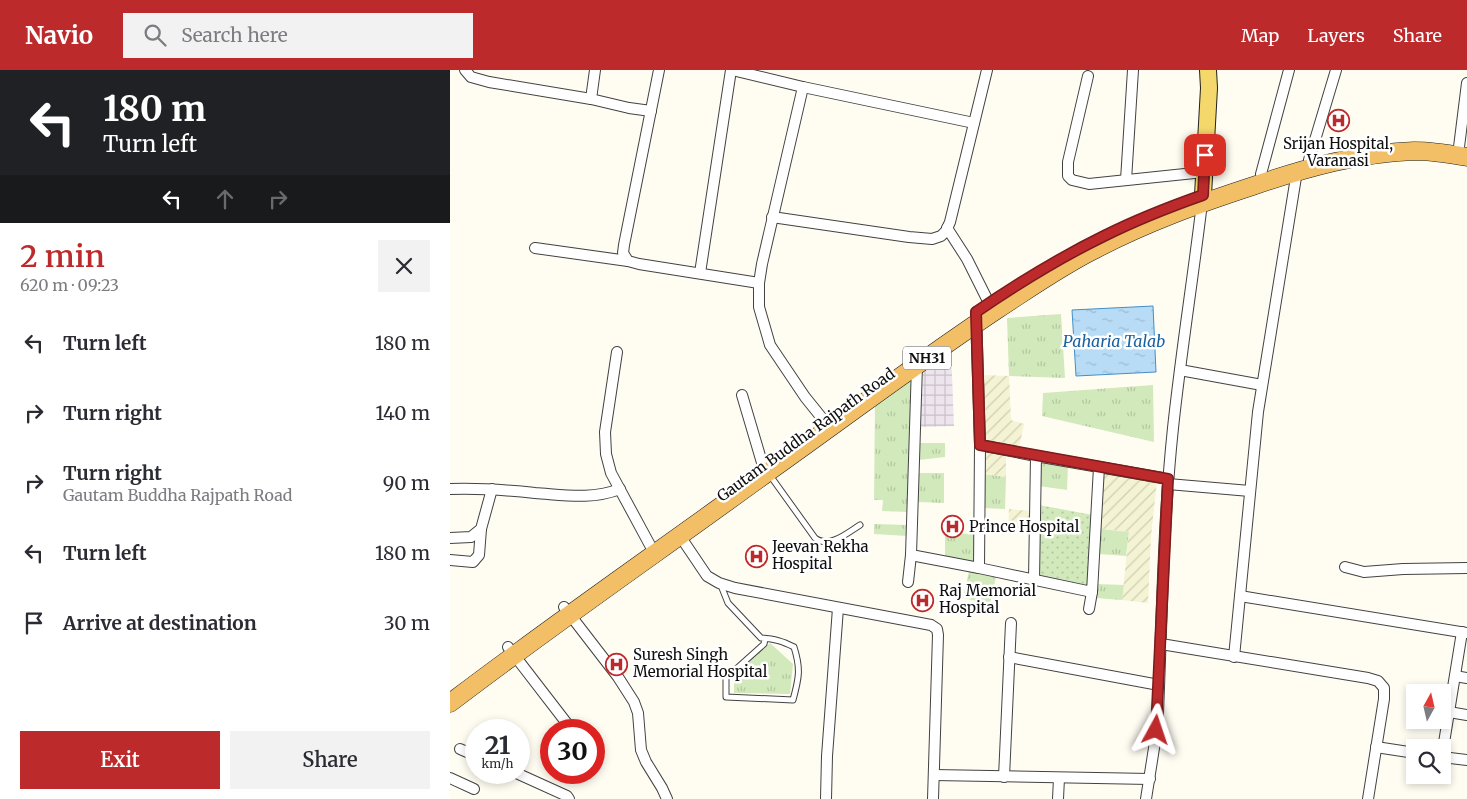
<!DOCTYPE html>
<meta charset="utf-8">
<style>
:root{--surface:#fff;--page:#f2f2f3;--text:#2b2b33;--muted:#7c7c81;--accent:#bd2a2c}
body{margin:0;font-family:Merriweather,serif;background:var(--page);color:var(--text);height:100vh;display:flex;flex-direction:column;font-size:19px;white-space:nowrap}
*{box-sizing:border-box;margin:0}
p{font-size:16px;color:var(--muted)}
.icon{flex:none;width:28px;height:28px;fill:none;stroke:currentColor;stroke-width:2;stroke-linecap:round;stroke-linejoin:round}
.map{position:relative;flex:1;overflow:hidden}
.sheet{display:flex;flex-direction:column;background:var(--surface);width:450px}
.sheet>*{flex:none}
.top-card{background:#202124;color:#fff;overflow:hidden}
.needle{width:32px;rotate:8deg}
.fabs{position:absolute;left:956px;top:614px;display:grid;gap:10px}
.fabs a{display:grid;place-items:center;width:45px;height:45px;border-radius:0px;background:var(--surface);box-shadow:0 2px 8px #0003;font-size:25px}
.speed{position:absolute;left:15px;top:649px;display:flex;gap:10px;font-size:25px;font-weight:700;text-align:center}
.speed>*{display:grid;place-content:center;width:65px;height:65px;border-radius:50%;background:var(--surface);box-shadow:0 2px 8px #0003;line-height:1}
.speed small{font-size:12px;font-weight:400}
.speed .limit{border:8px solid #d22;background:#fff;color:#111}
.pin{position:absolute;display:grid;place-items:center;width:42px;height:42px;color:#fff;margin:-21px;border-radius:10px;box-shadow:0 2px 8px #0006}
.me{position:absolute;width:55px;margin:-28px;rotate:5deg;stroke-linejoin:round;filter:drop-shadow(0 0 4px #0008)}
.turn{display:flex;align-items:center;gap:18px;height:105px;padding:0 20px;font-size:22px}
.turn .icon{width:65px;height:65px;stroke-width:2.5}
.turn b{display:block;font-size:35px;line-height:42px}
.lanes{display:flex;align-items:center;height:48px;padding:0 20px;background:#0003;justify-content:center;gap:25px;direction:ltr}
.lanes .off{opacity:.35}
.round{display:grid;place-items:center;flex:none;width:52px;height:52px;border-radius:0px;background:var(--page)}
.head{display:flex;align-items:center;justify-content:space-between;height:85px;padding:0 20px}
h1{font-size:30px;font-weight:600;line-height:38px;color:var(--accent)}
.cta{display:flex;gap:10px;margin-top:auto;padding:10px 20px}
.cta a{flex:1;height:58px;border-radius:0px;background:var(--accent);color:#fff;font-size:20px;font-weight:600;line-height:58px;text-align:center}
.cta a+a{background:var(--page);color:var(--text)}
ul{padding:0;list-style:none}
li{display:flex;align-items:center;gap:15px;height:70px;padding:0 20px}
li div{flex:1}
li b{display:block;font-size:19px}
li em{font-style:normal}
header{display:flex;align-items:center;gap:30px;box-sizing:border-box;height:70px;padding:0 25px;background:var(--accent);color:#fff}
header strong{font-size:24px}
nav{display:flex;gap:28px;margin-inline-start:auto;font-size:18px}
.search{width:350px;height:45px;background:var(--page);display:flex;align-items:center;gap:12px;box-sizing:border-box;padding:0 18px;border-radius:0px;color:var(--muted);font-size:19px}
main{display:flex;flex:1;min-height:0}
.map>svg:first-child{display:block}
.industrial{fill:url(#industrial-grid)}
.farmland{fill:url(#farmland-furrows)}
.grass{fill:url(#grass-tufts)}
.park{fill:url(#park-dots)}
.water{fill:url(#water-ripples);stroke:#418fca}
.lines{fill:none;stroke-linecap:round;stroke-linejoin:round}
.service-casing{stroke:#424242;stroke-width:7}
.minor-casing{stroke:#424242;stroke-width:12}
.primary-casing{stroke:#202020;stroke-width:18}
.trunk-casing{stroke:#202020;stroke-width:19}
.service{stroke:#fff;stroke-width:5}
.minor{stroke:#fff;stroke-width:10}
.primary{stroke:#f4d86c;stroke-width:16}
.trunk{stroke:#f2bf66;stroke-width:18}
.route-casing{stroke:#7b1b1d;stroke-width:12}
.route{stroke:#bd2a2c;stroke-width:9}
.labels{text-anchor:middle;stroke-width:5;stroke-linejoin:round;paint-order:stroke}
.shield{fill:#fff;stroke:#575757;stroke-width:1}
.shield-label{font-size:14px;font-weight:bold;fill:#0f0f0f}
.poi-label{font-size:15px;fill:#0f0f0f;stroke:#fff;text-anchor:start}
.street-label{font-size:15px;fill:#0f0f0f;stroke:#fff}
.water-label{font-size:16px;font-style:italic;fill:#1b619f;stroke:#fff}
</style>
<header>
<strong>Navio</strong>
<div class="search"><svg class="icon" aria-label="search" viewBox="0 0 24 24"><circle cx="10" cy="10" r="6"/><path d="M15 15l6 6"/></svg>Search here</div>
<nav><a>Map</a><a>Layers</a><a>Share</a></nav>
</header>
<main>
<section class="sheet">
<div class="top-card">
<div class="turn"><svg class="icon" aria-label="left" viewBox="0 0 24 24"><path d="M17 20v-9H6M10 6l-5 5 5 5"/></svg><div><b>180 m</b>Turn left</div></div>
<div class="lanes"><svg class="icon" aria-label="left" viewBox="0 0 24 24"><path d="M17 20v-9H6M10 6l-5 5 5 5"/></svg><svg class="icon off" aria-label="ahead" viewBox="0 0 24 24"><path d="M12 20V5M6 11l6-6 6 6"/></svg><svg class="icon off" aria-label="right" viewBox="0 0 24 24"><path d="M7 20v-9h11M14 6l5 5-5 5"/></svg></div>
</div>
<div class="head"><div><h1>2 min</h1><p>620 m · 09:23</p></div><a class="round"><svg class="icon" aria-label="close" viewBox="0 0 24 24"><path d="M6 6l12 12M18 6L6 18"/></svg></a></div>
<ul>
<li><svg class="icon" aria-label="left" viewBox="0 0 24 24"><path d="M17 20v-9H6M10 6l-5 5 5 5"/></svg><div><b>Turn left</b></div><em>180 m</em></li>
<li><svg class="icon" aria-label="right" viewBox="0 0 24 24"><path d="M7 20v-9h11M14 6l5 5-5 5"/></svg><div><b>Turn right</b></div><em>140 m</em></li>
<li><svg class="icon" aria-label="right" viewBox="0 0 24 24"><path d="M7 20v-9h11M14 6l5 5-5 5"/></svg><div><b>Turn right</b><p>Gautam Buddha Rajpath Road</p></div><em>90 m</em></li>
<li><svg class="icon" aria-label="left" viewBox="0 0 24 24"><path d="M17 20v-9H6M10 6l-5 5 5 5"/></svg><div><b>Turn left</b></div><em>180 m</em></li>
<li><svg class="icon" aria-label="arrive" viewBox="0 0 24 24"><path d="M6 21V4h12l-3 4 3 4H6"/></svg><div><b>Arrive at destination</b></div><em>30 m</em></li>
</ul>
<div class="cta"><a>Exit</a><a>Share</a></div>
</section>
<div class="map">
<svg width="1017" height="729" viewBox="0 0 1017 729">
<defs>
<pattern id="industrial-grid" width="8" height="8" patternUnits="userSpaceOnUse" patternTransform="scale(1.25)"><rect width="8" height="8" fill="#ede4ee"/><path d="M0 4h8M4 0v8" fill="none" stroke="#cac2cb"/></pattern>
<pattern id="farmland-furrows" width="10" height="10" patternUnits="userSpaceOnUse" patternTransform="scale(1.25)"><rect width="10" height="10" fill="#f4f3d3"/><path d="M-1 1l2-2M0 10L10 0M9 11l2-2" fill="none" stroke="#d0cfb4"/></pattern>
<pattern id="grass-tufts" width="24" height="20" patternUnits="userSpaceOnUse" patternTransform="scale(1.25)"><rect width="24" height="20" fill="#d2e9bc"/><path d="M3 7l-1-3M5 7V3M7 7l1-3M15 17l-1-3M17 17v-4M19 17l1-3" fill="none" stroke="#b3c7a0"/></pattern>
<pattern id="park-dots" width="8" height="8" patternUnits="userSpaceOnUse" patternTransform="scale(1.25)"><rect width="8" height="8" fill="#d2e9bc"/><path d="M2 2h.1M6 6h.1" fill="none" stroke="#b3c7a0" stroke-width="1.8" stroke-linecap="round"/></pattern>
<pattern id="water-ripples" width="26" height="14" patternUnits="userSpaceOnUse" patternTransform="scale(1.25)"><rect width="26" height="14" fill="#b8dcf5"/><path d="M2 4q2-2 4 0t4 0M15 11q2-2 4 0t4 0" fill="none" stroke="#9dbcd1"/></pattern>
</defs>
<rect width="100%" height="100%" fill="#fffdf2"/>
<!-- industrial -->
<path class="industrial" d="M501,279L504,356L471,357L473,297Z"/>
<!-- farmland -->
<g class="farmland">
<path d="M533,305L559,306L561,350L574,354L569,378L534,371Z"/>
<path d="M532,380L556,385V407L532,404Z"/>
<path d="M654,402L707,411L701,466L698,533L672,530L679,462L651,459Z"/>
<path d="M559,439L581,441V460L558,457Z"/>
</g>
<!-- grass -->
<g class="grass">
<path d="M611,244L615,308L559,306L557,248Z"/>
<path d="M461,309L458,442L432,441L433,430H424L425,333Z"/>
<path d="M703,315L704,372L592,346L593,323Z"/>
<path d="M470,373H495V387L469,390Z"/>
<path d="M590,390L618,395L617,420L589,416Z"/>
<path d="M468,403H494V433L468,432Z"/>
<path d="M532,404L556,407L555,439L533,438Z"/>
<path d="M424,454L458,455V466L424,464Z"/>
<path d="M651,459L679,462L676,486L649,484Z"/>
<path d="M495,463L524,464L525,492L495,487Z"/>
<path d="M519,501L546,507L540,534L513,528Z"/>
<path d="M647,514L674,515L672,530L646,528Z"/>
<path d="M320,573L343,594L340,624L284,623V606Z"/>
</g>
<!-- park -->
<path class="park" d="M589,435L643,445L638,516L588,506Z"/>
<!-- water -->
<path class="water" d="M703,236L706,302L626,306L622,240Z"/>
<g class="lines">
<defs>
<g id="service">
<path d="M319,404L365,468C379,479 397,463 410,455"/>
<path d="M270,513L278,533L311,568C325,569 332,571 344,577C351,599 349,608 343,630L276,627V608L314,574L315,569"/>
</g>
<g id="minor">
<path d="M15,0L21,7L39,12L141,29L179,38L201,41"/>
<path d="M209,0L174,175L173,183L178,191L189,194L309,213"/>
<path d="M282,0L353,17L524,53"/>
<path d="M638,6L618,92V106L622,110L639,114L754,102"/>
<path d="M353,17L312,194L309,213V237L320,275L355,327L380,358"/>
<path d="M141,29L145,0"/>
<path d="M1008,85L1017,13"/>
<path d="M859,90L886,0"/>
<path d="M811,104L839,0"/>
<path d="M676,110L683,0"/>
<path d="M322,147L459,167L482,169L491,166L496,161L500,152L537,0"/>
<path d="M497,158L517,189L539,233"/>
<path d="M85,178L178,191"/>
<path d="M250,203L281,0"/>
<path d="M526,242L530,375L529,498L642,522L649,397L718,409"/>
<path d="M167,282L155,362L156,384L161,403L201,477"/>
<path d="M467,295L461,485L529,498"/>
<path d="M730,300L812,315"/>
<path d="M292,325L313,396"/>
<path d="M530,375L586,386"/>
<path d="M718,414L800,421"/>
<path d="M0,419C29,418 57,420 85,423C115,425 141,430 170,419"/>
<path d="M228,463L257,506L269,513L285,518L481,555L487,559L488,565L483,729"/>
<path d="M0,468L21,467L31,459L42,419"/>
<path d="M0,490L23,492L29,485L31,459"/>
<path d="M895,497L914,502L953,499L1017,498"/>
<path d="M584,510L586,386L649,397"/>
<path d="M458,512L461,485"/>
<path d="M790,526L1017,563"/>
<path d="M114,537L168,607L184,632L188,643L191,680L196,692L212,718L217,729"/>
<path d="M639,539L642,522"/>
<path d="M711,574L918,608L928,611L934,618V629L918,729"/>
<path d="M58,577L122,660"/>
<path d="M559,587L709,615"/>
<path d="M784,587L808,342L847,101"/>
<path d="M1005,606L1017,608"/>
<path d="M999,642L1017,645"/>
<path d="M926,677L965,683"/>
<path d="M10,679L26,686"/>
<path d="M992,685L1012,562"/>
<path d="M992,687L1017,690"/>
<path d="M64,702L117,726L119,729"/>
<path d="M484,705L700,709"/>
<path d="M554,707L561,553"/>
<path d="M0,708L24,719"/>
<path d="M376,729L377,686L388,538"/>
<path d="M608,729L609,708"/>
<path d="M696,729L704,678L708,643C712,548 713,453 723,358C731,283 743,208 752,133"/>
</g>
<path id="primary" d="M753,125L759,18L758,0"/>
<path id="trunk" d="M0,633C105,553 214,478 321,400C397,346 471,290 548,239C579,219 610,197 644,180C695,153 748,134 803,116C855,98 909,83 964,81C982,81 1000,84 1017,87"/>
</defs>
<!-- service casing -->
<use href="#service" class="service-casing"/>
<!-- minor casing -->
<use href="#minor" class="minor-casing"/>
<!-- primary casing -->
<use href="#primary" class="primary-casing"/>
<!-- trunk casing -->
<use href="#trunk" class="trunk-casing"/>
<!-- service -->
<use href="#service" class="service"/>
<!-- minor -->
<use href="#minor" class="minor"/>
<!-- primary -->
<use href="#primary" class="primary"/>
<!-- trunk -->
<use href="#trunk" class="trunk"/>
</g>
<g class="lines">
<defs>
<path id="route" d="M706,660L718,409L530,375L526,242C567,214 609,188 654,166C686,150 719,137 753,125L755,85"/>
</defs>
<!-- route casing -->
<use href="#route" class="route-casing"/>
<!-- route -->
<use href="#route" class="route"/>
</g>
<!-- icons -->
<defs>
<symbol id="hospital-ring" viewBox="-11 -11 22 22"><circle r="9.5" fill="#fff" stroke="#bd2a2c" stroke-width="1.5"/><path d="M-5-5h3v3.5h4V-5h3V5h-3V1.5h-4V5h-3Z" fill="#bd2a2c"/></symbol>
</defs>
<g fill-rule="evenodd">
<use href="#hospital-ring" x="876" y="38" width="25" height="25"/>
<use href="#hospital-ring" x="490" y="444" width="25" height="25"/>
<use href="#hospital-ring" x="294" y="474" width="25" height="25"/>
<use href="#hospital-ring" x="460" y="518" width="25" height="25"/>
<use href="#hospital-ring" x="154" y="582" width="25" height="25"/>
</g>
<g class="labels">
<!-- shield labels -->
<rect class="shield" x="453" y="276.5" width="48" height="23" rx="4"/>
<g class="shield-label">
<text x="477" y="293">NH31</text>
</g>
<!-- poi labels -->
<g class="poi-label">
<text x="888" y="79" text-anchor="middle">Srijan Hospital,<tspan x="888" dy="17">Varanasi</tspan></text>
<text x="519" y="462">Prince Hospital</text>
<text x="322" y="482">Jeevan Rekha<tspan x="322" dy="17">Hospital</tspan></text>
<text x="489" y="526">Raj Memorial<tspan x="489" dy="17">Hospital</tspan></text>
<text x="183" y="590">Suresh Singh<tspan x="183" dy="17">Memorial Hospital</tspan></text>
</g>
<!-- street labels -->
<g class="street-label">
<text transform="translate(356 365) rotate(-36)" y="5">Gautam Buddha Rajpath Road</text>
</g>
<!-- water labels -->
<g class="water-label">
<text x="664" y="277">Paharia Talab</text>
</g>
</g>
</svg>
<div class="fabs">
<a><svg class="needle" viewBox="-14 -14 28 28"><path d="M0-13l5 13h-10z" fill="#e53935"/><path d="M0 13l5-13h-10z" fill="#7c7c81"/></svg></a>
<a><svg class="icon" aria-label="search" viewBox="0 0 24 24"><circle cx="10" cy="10" r="6"/><path d="M15 15l6 6"/></svg></a>
</div>
<div class="speed"><div>21<small>km/h</small></div><div class="limit">30</div></div>
<div class="pin" style="left:755px;top:85px;background:#d93025"><svg class="icon" aria-label="arrive" viewBox="0 0 24 24"><path d="M6 21V4h12l-3 4 3 4H6"/></svg></div>
<svg class="me" style="left:706px;top:660px" viewBox="-20 -20 40 40"><path d="M0-17L14 15 0 8-14 15z" fill="#bd2a2c" stroke="#fff" stroke-width="4"/></svg>
</div>
</main>
